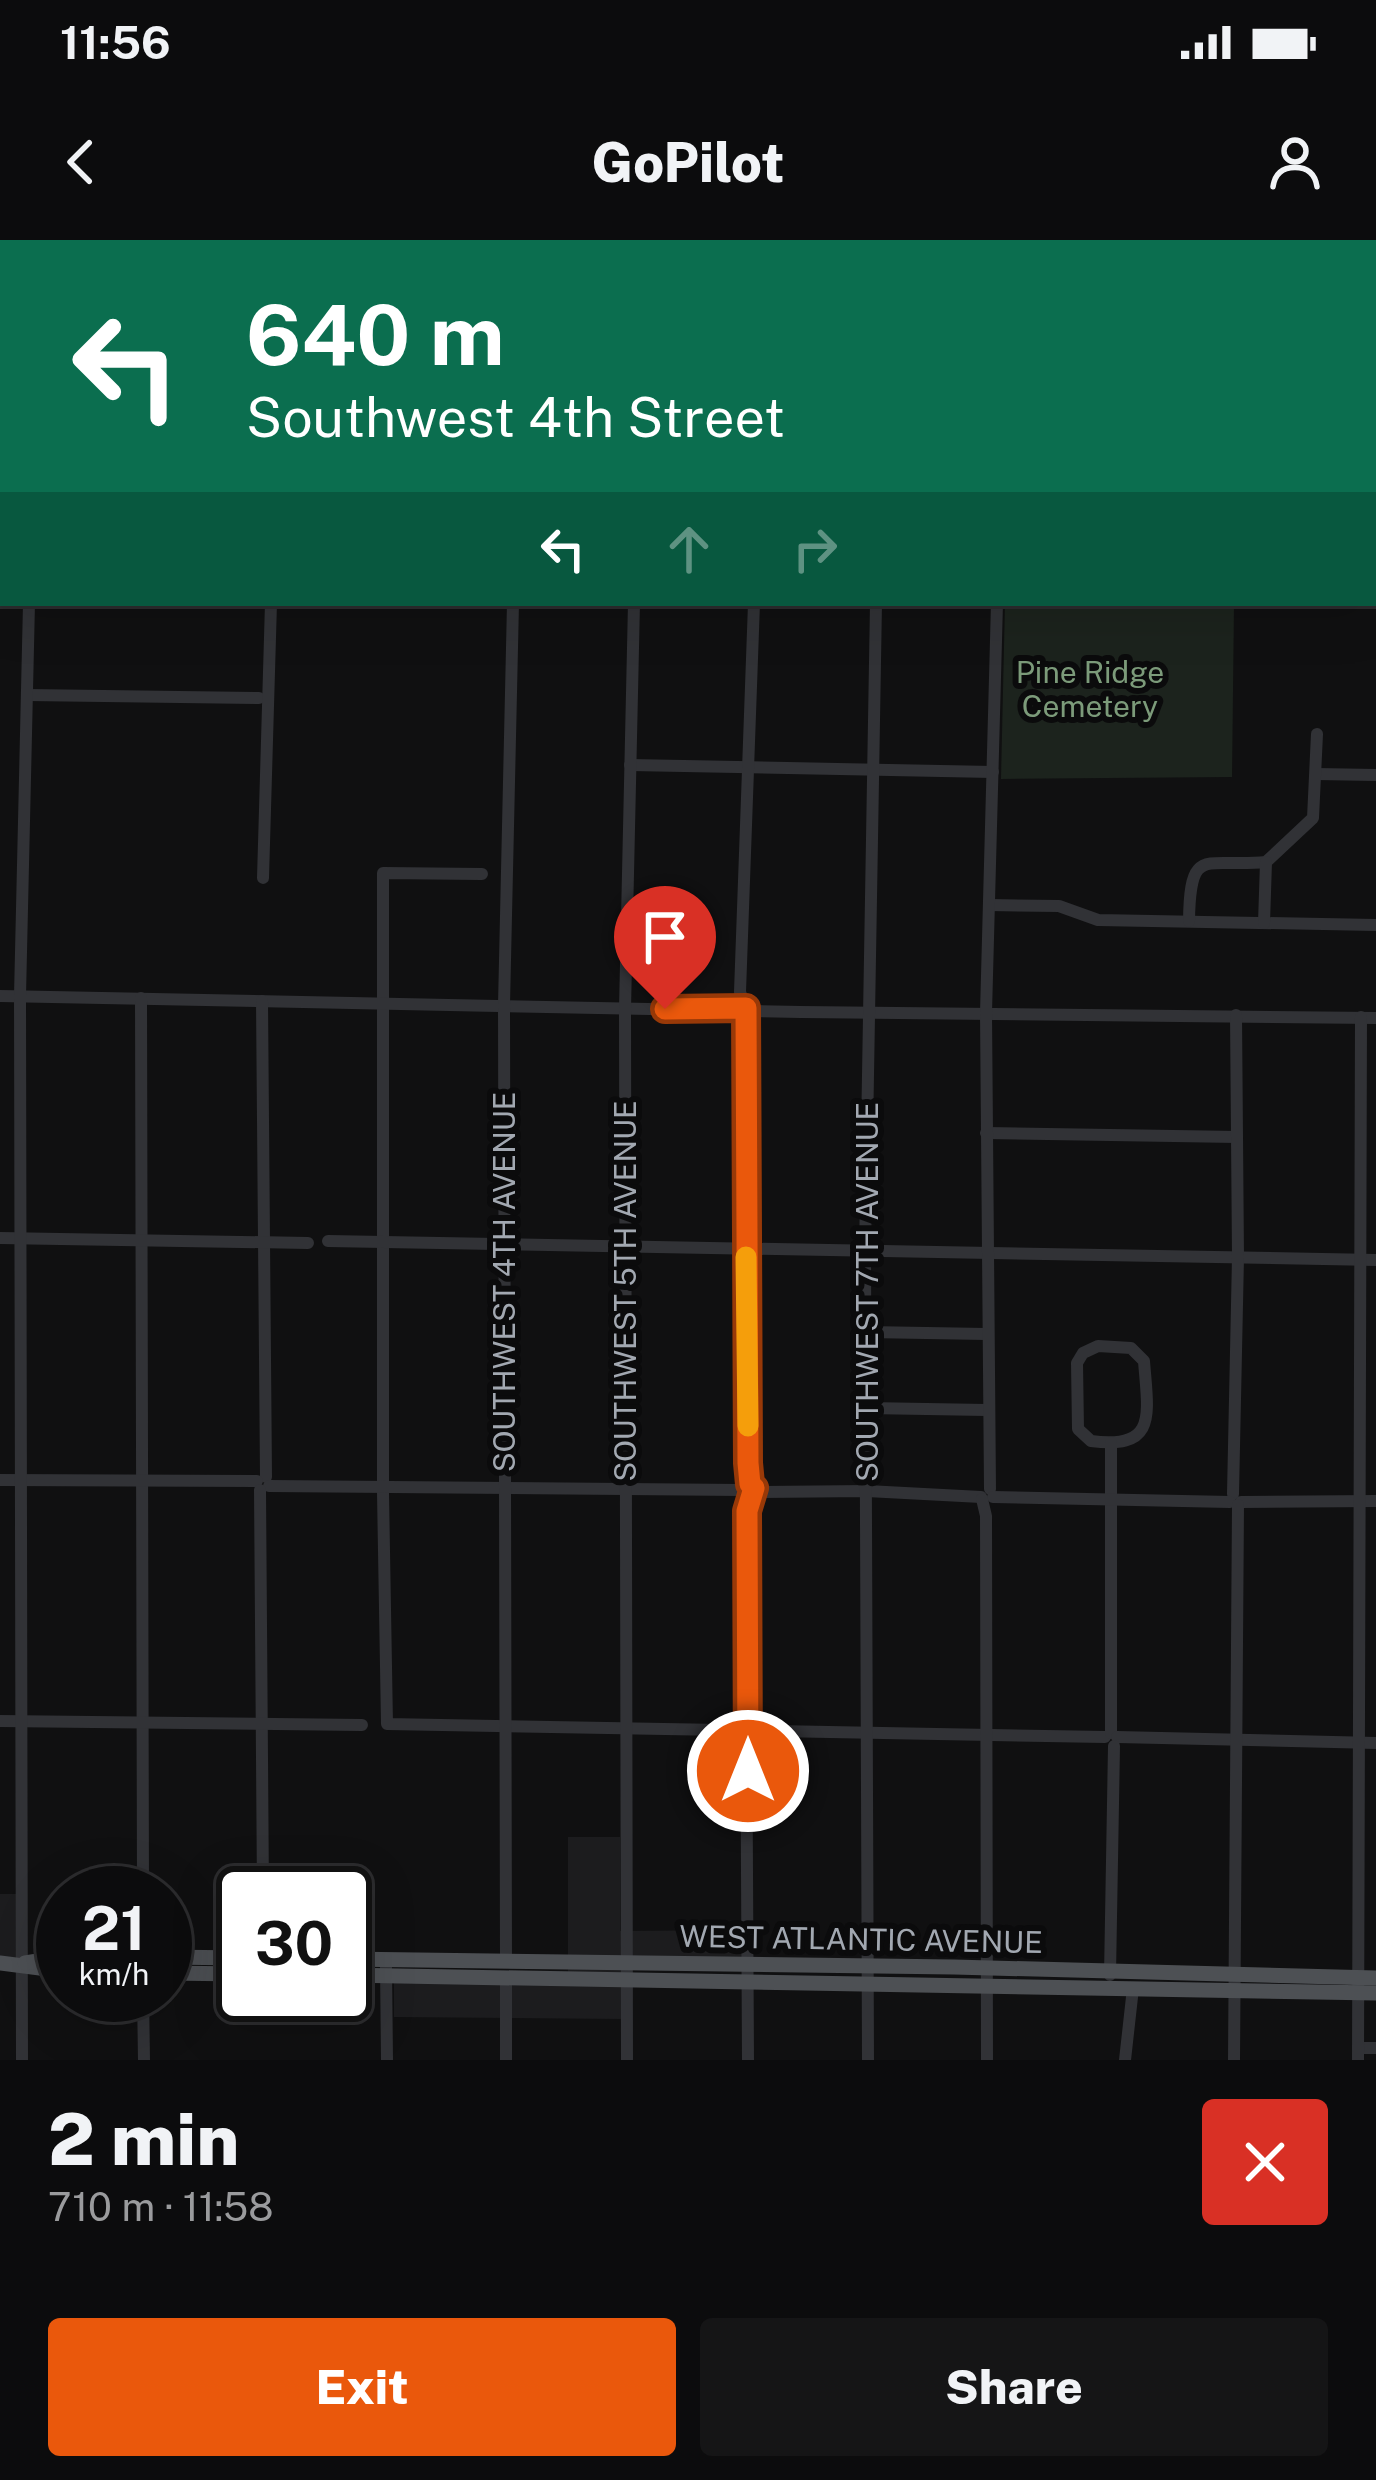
<!DOCTYPE html>
<meta charset="utf-8">
<style>
:root{--surface:#0c0c0d;--page:#151516;--text:#f1f3f6;--muted:#9a9b9d;--line:#2c2c2e;--accent:#ea580c}
body{margin:0;font-family:"Public Sans",sans-serif;background:var(--page);color:var(--text);height:100vh;display:flex;flex-direction:column;font-size:45px;white-space:nowrap}
*{box-sizing:border-box;margin:0}
p{font-size:39px;color:var(--muted)}
.icon{flex:none;width:66px;height:66px;fill:none;stroke:currentColor;stroke-width:2;stroke-linecap:round;stroke-linejoin:round}
.map{position:relative;height:1820px;overflow:hidden}
.side{display:flex;flex-direction:column;background:var(--surface);flex:1}
.side>*{flex:none}
.guide{position:absolute;left:0px;top:0px;width:1377px;height:366px;box-shadow:0 12px 48px #0002,0 0 0 3px var(--line);background:#0b6e4f;color:#fff;overflow:hidden}
.speed{position:absolute;left:36px;top:1626px;display:flex;gap:24px;font-size:60px;font-weight:700;text-align:center}
.speed>*{display:grid;place-content:center;width:156px;height:156px;border-radius:50%;background:var(--surface);box-shadow:0 12px 48px #0002,0 0 0 3px var(--line);line-height:1}
.speed small{font-size:30px;font-weight:400}
.speed .limit{border:6px solid #111;border-radius:18px;background:#fff;color:#111}
.pin{position:absolute;display:grid;place-items:center;width:102px;height:102px;color:#fff;margin:-123px -51px;border-radius:50% 50% 50% 0;rotate:-45deg;box-shadow:0 0 12px #0007}
.pin .icon{rotate:45deg}
.me{position:absolute;width:132px;margin:-66px;rotate:0deg;stroke-linejoin:round;filter:drop-shadow(0 0 9px #0008)}
.turn{display:flex;align-items:center;gap:42px;height:252px;padding:0 48px;font-size:54px}
.turn .icon{width:156px;height:156px;stroke-width:2.5}
.turn b{display:block;font-size:84px;line-height:102px}
.lanes{display:flex;align-items:center;height:114px;padding:0 48px;background:#0003;justify-content:center;gap:60px;direction:ltr}
.lanes .off{opacity:.35}
.round{display:grid;place-items:center;flex:none;width:126px;height:126px;border-radius:12px;background:var(--page)}
.headline{display:flex;align-items:center;justify-content:space-between;height:204px;padding:0 48px}
h1{font-size:72px;font-weight:800;line-height:90px}
.action{display:flex;gap:24px;margin-top:auto;padding:24px 48px}
.action a{flex:1;height:138px;border-radius:12px;background:var(--accent);color:#fff;font-size:48px;font-weight:800;line-height:138px;text-align:center}
.action a+a{background:var(--page);color:var(--text)}
.status{display:flex;justify-content:space-between;align-items:center;height:84px;padding:0 60px;background:var(--surface);direction:ltr}
.status svg{height:33px;fill:currentColor}
header{display:flex;justify-content:space-between;align-items:center;height:156px;padding:0 48px;background:var(--surface);font-size:54px;font-weight:800}
.map>svg:first-child{display:block}
.built{fill:#1c1c1e}
.green{fill:#1c231d}
.lines{fill:none;stroke-linecap:round;stroke-linejoin:round}
.minor{stroke:#313236;stroke-width:12}
.major{stroke:#4d5054;stroke-width:15}
.route-casing{stroke:#983908;stroke-width:30}
.route{stroke:#ea580c;stroke-width:21}
.slow{stroke:#f59e0b;stroke-width:21}
.labels{text-anchor:middle;stroke-width:12;stroke-linejoin:round;paint-order:stroke}
.park-label{font-size:30px;fill:#7c9b7a;stroke:#0b0b0c}
.street-label{font-size:30px;fill:#a2a8b1;stroke:#0b0b0c}
</style>
<div class="status"><b>11:56</b><svg viewBox="0 0 49 12"><path d="M0 12V9h3v3zM5 12V6h3v6zM10 12V3h3v9zM15 12V0h3v12zM26 1h20v11H26zM47 4h2v5h-2z"/></svg></div>
<header><svg class="icon" aria-label="back" viewBox="0 0 24 24"><path d="M15 5l-7 7 7 7"/></svg>GoPilot<svg class="icon" aria-label="person" viewBox="0 0 24 24"><circle cx="12" cy="8" r="4"/><path d="M4 21q1-7 8-7t8 7"/></svg></header>
<div class="map">
<svg width="1376" height="1820" viewBox="0 0 1376 1820">
<rect width="100%" height="100%" fill="#101011"/>
<!-- built -->
<g class="built">
<path d="M568,1597H620V1691L743,1690L742,1717H621V1779L394,1777V1743L568,1744Z"/>
<rect x="0" y="1654" width="16" height="64"/>
</g>
<!-- green -->
<path class="green" d="M1005,363H1234L1232,537L1001,539Z"/>
<g class="lines">
<!-- minor -->
<g class="minor">
<path d="M38,3V0"/>
<path d="M521,3V0"/>
<path d="M764,3L765,0"/>
<path d="M1005,3V0"/>
<path d="M1298,3V0"/>
<path d="M1374,85H1376"/>
<path d="M27,455L259,458"/>
<path d="M630,525L993,532"/>
<path d="M1316,534L1376,535"/>
<path d="M482,634L383,633V1253L387,1484L1105,1497"/>
<path d="M263,638L271,363"/>
<path d="M989,665L1059,666L1098,680L1376,685"/>
<path d="M1189,681C1190,604 1205,628 1266,622L1313,578L1317,494"/>
<path d="M1264,683L1266,622"/>
<path d="M0,756L801,772L1376,778"/>
<path d="M141,758L143,1653"/>
<path d="M262,761L266,1237"/>
<path d="M986,893L1237,897"/>
<path d="M0,998L308,1003"/>
<path d="M328,1001L1376,1020"/>
<path d="M867,1092L986,1094"/>
<path d="M1098,1106L1131,1108L1144,1121C1148,1174 1158,1210 1091,1201L1078,1189L1077,1123L1083,1113Z"/>
<path d="M867,1168L986,1170"/>
<path d="M1111,1203V1493"/>
<path d="M0,1240L257,1241"/>
<path d="M750,1244L746,768L740,752L754,363"/>
<path d="M269,1246L741,1250"/>
<path d="M990,1249L986,773L997,363"/>
<path d="M260,1250L263,1653"/>
<path d="M754,1252L867,1251L981,1257"/>
<path d="M1233,1254L1238,1017L1236,775"/>
<path d="M745,1256L748,1820"/>
<path d="M993,1257L1230,1262"/>
<path d="M982,1259L986,1276L987,1820"/>
<path d="M1241,1262L1376,1261"/>
<path d="M0,1481L362,1485"/>
<path d="M1117,1497L1376,1503"/>
<path d="M506,1721L504,765L513,363"/>
<path d="M386,1727L387,1820"/>
<path d="M1110,1735L1114,1506"/>
<path d="M143,1755L144,1820"/>
<path d="M1358,1808H1376"/>
<path d="M22,1820L20,756L29,363"/>
<path d="M506,1820V1738"/>
<path d="M627,1820L625,769L634,363"/>
<path d="M868,1820L865,1012L876,363"/>
<path d="M1125,1820L1133,1748"/>
<path d="M1234,1820L1238,1265"/>
<path d="M1358,1820L1361,777"/>
</g>
<!-- major -->
<g class="major">
<path d="M165,1717L243,1718"/>
<path d="M345,1719L954,1727L1376,1738"/>
<path d="M0,1723L63,1731"/>
<path d="M25,1723L63,1717"/>
<path d="M165,1733L243,1734"/>
<path d="M345,1735L1376,1753"/>
</g>
</g>
<g class="lines">
<defs>
<path id="route" d="M665,769L746,768L748,1223L750,1244L754,1248L747,1271L748,1531"/>
</defs>
<!-- route casing -->
<use href="#route" class="route-casing"/>
<!-- route -->
<use href="#route" class="route"/>
<!-- slow -->
<path class="slow" d="M746,1017L748,1186"/>
</g>
<g class="labels">
<!-- park labels -->
<g class="park-label">
<text x="1090" y="443">Pine Ridge<tspan x="1090" dy="34">Cemetery</tspan></text>
</g>
<!-- street labels -->
<g class="street-label">
<text transform="translate(505 1042) rotate(-90)" y="10">SOUTHWEST 4TH AVENUE</text>
<text transform="translate(626 1051) rotate(-90)" y="10">SOUTHWEST 5TH AVENUE</text>
<text transform="translate(868 1052) rotate(-90)" y="10">SOUTHWEST 7TH AVENUE</text>
<text transform="translate(861 1700) rotate(1)" y="10">WEST ATLANTIC AVENUE</text>
</g>
</g>
</svg>
<div class="speed"><div>21<small>km/h</small></div><div class="limit">30</div></div>
<div class="pin" style="left:665px;top:769px;background:#d93025"><svg class="icon" aria-label="arrive" viewBox="0 0 24 24"><path d="M6 21V4h12l-3 4 3 4H6"/></svg></div>
<svg class="me" style="left:748px;top:1531px" viewBox="-20 -20 40 40"><circle r="17" fill="#ea580c" stroke="#fff" stroke-width="3"/><path d="M0-11L8 9 0 5-8 9z" fill="#fff"/></svg>
<div class="guide">
<div class="turn"><svg class="icon" aria-label="left" viewBox="0 0 24 24"><path d="M17 20v-9H6M10 6l-5 5 5 5"/></svg><div><b>640 m</b>Southwest 4th Street</div></div>
<div class="lanes"><svg class="icon" aria-label="left" viewBox="0 0 24 24"><path d="M17 20v-9H6M10 6l-5 5 5 5"/></svg><svg class="icon off" aria-label="ahead" viewBox="0 0 24 24"><path d="M12 20V5M6 11l6-6 6 6"/></svg><svg class="icon off" aria-label="right" viewBox="0 0 24 24"><path d="M7 20v-9h11M14 6l5 5-5 5"/></svg></div>
</div>
</div>
<section class="side">
<div class="headline"><div><h1>2 min</h1><p>710 m · 11:58</p></div><a class="round" style="background:#d93025;color:#fff"><svg class="icon" aria-label="close" viewBox="0 0 24 24"><path d="M6 6l12 12M18 6L6 18"/></svg></a></div>
<div class="action"><a>Exit</a><a>Share</a></div>
</section>
